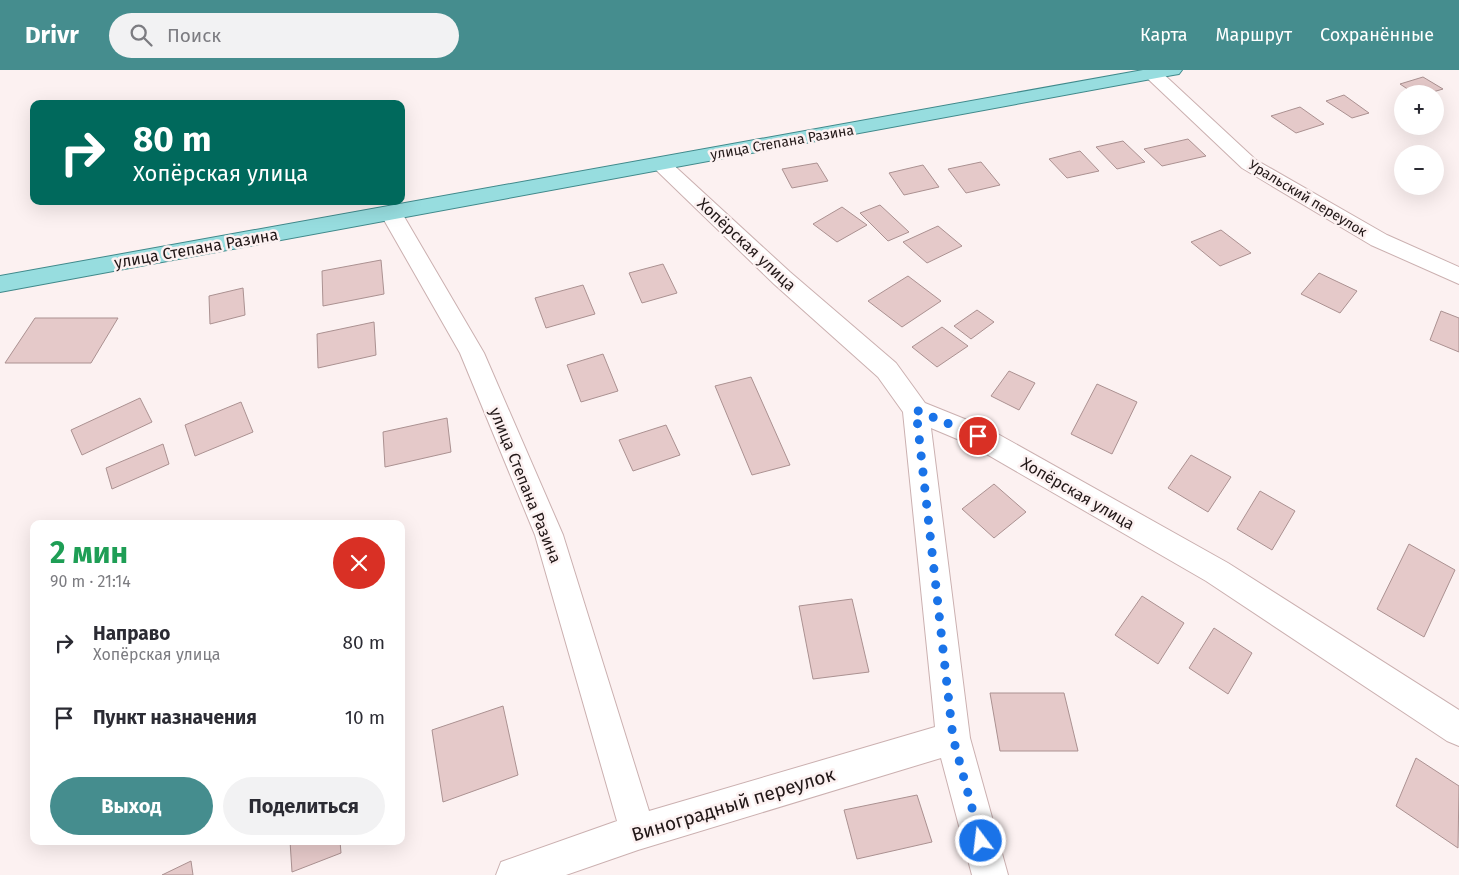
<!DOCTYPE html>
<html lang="ru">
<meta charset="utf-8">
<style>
:root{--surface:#fff;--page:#f2f2f3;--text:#2b2b33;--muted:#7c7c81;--accent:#458d8e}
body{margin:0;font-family:"Fira Sans",sans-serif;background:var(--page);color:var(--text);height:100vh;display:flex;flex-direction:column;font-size:19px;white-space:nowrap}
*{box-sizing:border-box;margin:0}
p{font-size:16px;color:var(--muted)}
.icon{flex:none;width:28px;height:28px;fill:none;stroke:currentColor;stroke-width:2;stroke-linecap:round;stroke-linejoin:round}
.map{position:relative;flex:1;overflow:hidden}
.panel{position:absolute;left:30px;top:450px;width:375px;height:325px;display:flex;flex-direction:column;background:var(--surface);border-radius:10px;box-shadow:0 5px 20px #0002}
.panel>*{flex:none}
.top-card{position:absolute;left:30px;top:30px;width:375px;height:105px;border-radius:10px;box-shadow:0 5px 20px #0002;background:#00695c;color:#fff;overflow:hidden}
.fabs{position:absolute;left:1394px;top:15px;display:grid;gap:10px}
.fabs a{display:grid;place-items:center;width:50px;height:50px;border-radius:50%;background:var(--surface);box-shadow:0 5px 20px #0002;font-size:25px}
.pin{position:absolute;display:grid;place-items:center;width:42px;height:42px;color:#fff;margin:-21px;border:2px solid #fff;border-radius:50%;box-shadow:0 1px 5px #0007}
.me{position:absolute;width:55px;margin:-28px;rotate:345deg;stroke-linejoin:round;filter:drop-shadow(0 0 4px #0008)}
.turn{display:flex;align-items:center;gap:18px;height:105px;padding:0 20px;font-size:22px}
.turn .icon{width:65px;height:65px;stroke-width:2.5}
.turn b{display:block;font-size:35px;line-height:42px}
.round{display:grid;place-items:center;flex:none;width:52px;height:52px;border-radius:26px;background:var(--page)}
.overview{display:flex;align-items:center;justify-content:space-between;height:85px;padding:0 20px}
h1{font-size:30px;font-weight:700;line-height:38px;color:#1e9e55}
.action{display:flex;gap:10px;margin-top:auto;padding:10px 20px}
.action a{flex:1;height:58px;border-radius:30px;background:var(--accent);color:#fff;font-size:20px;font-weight:700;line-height:58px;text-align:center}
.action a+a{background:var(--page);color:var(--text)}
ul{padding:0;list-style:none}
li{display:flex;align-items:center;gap:15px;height:75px;padding:0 20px}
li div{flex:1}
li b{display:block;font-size:19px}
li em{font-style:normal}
header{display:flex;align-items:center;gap:30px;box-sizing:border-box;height:70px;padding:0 25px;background:var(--accent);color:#fff}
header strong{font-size:24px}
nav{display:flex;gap:28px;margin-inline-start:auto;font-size:18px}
.search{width:350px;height:45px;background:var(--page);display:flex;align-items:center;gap:12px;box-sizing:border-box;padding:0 18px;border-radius:28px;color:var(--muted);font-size:19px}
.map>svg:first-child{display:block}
.building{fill:#e5c9c9;stroke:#ab9191}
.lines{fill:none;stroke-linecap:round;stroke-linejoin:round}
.minor-casing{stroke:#cbb0b0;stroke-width:2}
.major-casing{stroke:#40898b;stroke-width:2}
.minor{fill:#fff;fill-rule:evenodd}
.major{fill:#97dddf;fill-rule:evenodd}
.route{stroke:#1a73e8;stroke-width:9;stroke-dasharray:0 16.2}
.labels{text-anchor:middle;stroke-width:5;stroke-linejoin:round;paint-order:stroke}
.far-street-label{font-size:14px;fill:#211717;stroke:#fcf1f1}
.street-label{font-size:16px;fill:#211717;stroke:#fcf1f1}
.near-street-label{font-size:19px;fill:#211717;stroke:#fcf1f1}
</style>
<header>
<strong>Drivr</strong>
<div class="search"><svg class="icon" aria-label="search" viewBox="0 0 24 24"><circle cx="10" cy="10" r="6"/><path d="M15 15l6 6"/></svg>Поиск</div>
<nav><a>Карта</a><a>Маршрут</a><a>Сохранённые</a></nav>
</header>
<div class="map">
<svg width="1459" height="805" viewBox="0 0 1459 805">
<rect width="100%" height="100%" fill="#fcf1f1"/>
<!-- building -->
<g class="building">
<path d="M1423,7L1443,19L1426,24H1415L1400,14Z"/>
<path d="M1344,25L1369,43L1352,48L1326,31Z"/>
<path d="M1300,37L1324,54L1296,63L1271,46Z"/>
<path d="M1188,69L1206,86L1162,96L1144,79Z"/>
<path d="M1123,71L1145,92L1117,99L1096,77Z"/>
<path d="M1080,81L1099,101L1067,108L1049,89Z"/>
<path d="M981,92L1000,115L966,123L948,99Z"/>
<path d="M817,93L828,111L792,118L782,99Z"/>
<path d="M923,95L939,117L904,125L889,103Z"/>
<path d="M880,135L909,162L888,171L860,143Z"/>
<path d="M842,137L867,155L837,172L813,154Z"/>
<path d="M938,156L962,176L927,193L903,172Z"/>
<path d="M1221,160L1251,183L1220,196L1191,172Z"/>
<path d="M381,190L384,224L323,236L322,201Z"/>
<path d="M663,194L677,223L642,233L629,203Z"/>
<path d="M1319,203L1357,221L1340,243L1301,224Z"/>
<path d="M908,206L941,231L902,257L868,231Z"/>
<path d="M583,215L595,244L546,258L535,228Z"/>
<path d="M243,218L245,245L210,254L209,226Z"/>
<path d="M977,240L994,252L971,269L954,256Z"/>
<path d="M1441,241L1459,248V282L1430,270Z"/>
<path d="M35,248H118L91,293H5Z"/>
<path d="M374,252L376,285L318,298L317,264Z"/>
<path d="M942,257L968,276L937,297L912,277Z"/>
<path d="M603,284L618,321L581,332L567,295Z"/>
<path d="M1009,301L1035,313L1019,340L991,326Z"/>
<path d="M751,307L790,395L752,405L715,316Z"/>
<path d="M1097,314L1137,332L1112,384L1071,364Z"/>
<path d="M140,328L152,352L82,385L71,360Z"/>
<path d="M241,332L253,362L195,386L185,355Z"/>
<path d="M447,348L451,382L385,397L383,362Z"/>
<path d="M666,355L680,385L633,401L619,370Z"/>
<path d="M163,374L169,394L112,419L106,398Z"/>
<path d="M1191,385L1231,407L1208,442L1168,418Z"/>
<path d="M994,414L1026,442L994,468L962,439Z"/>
<path d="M1260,421L1295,441L1272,480L1237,459Z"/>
<path d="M1409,474L1455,500L1424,567L1377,539Z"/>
<path d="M1142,526L1184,553L1158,594L1115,565Z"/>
<path d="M852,529L869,602L813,609L799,536Z"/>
<path d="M1214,558L1252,583L1228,624L1189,598Z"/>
<path d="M990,623H1064L1078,681H1000Z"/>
<path d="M503,636L518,705L443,732L432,660Z"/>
<path d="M1416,688L1459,716L1458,778L1396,736Z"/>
<path d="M917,725L932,772L857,789L844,740Z"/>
<path d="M290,771H340L341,783L292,802Z"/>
<path d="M191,791L193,805H162Z"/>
</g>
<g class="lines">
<defs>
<g id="minor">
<path d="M1147,0H1159L1256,90L1387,165L1459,197V214L1371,175L1242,98L1147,8L1144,4Z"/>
<path d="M661,88L668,90L790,202L896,293L925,333L987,358L1228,493L1459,640V676L1447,671L1206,511L969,374L931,358L970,668L1008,805H972L941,688L638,780L566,805H496L501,792L617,751L535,465L460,283L380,143L383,138L391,136L399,138L484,283L563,465L649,741L935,657L903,342L878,307L774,214L654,98L651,94L654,90Z"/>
</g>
<path id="major" d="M1143,0H1182L1179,4L1173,5L0,222V206Z"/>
</defs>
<!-- minor casing -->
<use href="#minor" class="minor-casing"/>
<!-- major casing -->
<use href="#major" class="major-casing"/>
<!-- minor -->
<use href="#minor" class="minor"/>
<!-- major -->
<use href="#major" class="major"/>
</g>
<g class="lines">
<!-- route -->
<path class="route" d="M978,366L916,340L953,668L981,771"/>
</g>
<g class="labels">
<!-- far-street labels -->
<g class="far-street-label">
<text transform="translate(782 72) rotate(-10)" y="5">улица Степана Разина</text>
<text transform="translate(1308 128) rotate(31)" y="5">Уральский переулок</text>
</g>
<!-- street labels -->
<g class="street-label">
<text transform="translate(747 174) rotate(43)" y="6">Хопёрская улица</text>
<text transform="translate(196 178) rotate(-10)" y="6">улица Степана Разина</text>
<text transform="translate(526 415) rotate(68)" y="6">улица Степана Разина</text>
<text transform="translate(1078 423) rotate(30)" y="6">Хопёрская улица</text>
</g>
<!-- near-street labels -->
<g class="near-street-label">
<text transform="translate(733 734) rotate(-17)" y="7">Виноградный переулок</text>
</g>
</g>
</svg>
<div class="fabs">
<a>+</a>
<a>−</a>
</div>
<div class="pin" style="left:978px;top:366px;background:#d93025"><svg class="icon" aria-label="arrive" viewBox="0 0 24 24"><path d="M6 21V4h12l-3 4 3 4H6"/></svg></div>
<svg class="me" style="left:981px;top:771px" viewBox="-20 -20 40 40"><circle r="17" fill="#1a73e8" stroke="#fff" stroke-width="3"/><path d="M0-11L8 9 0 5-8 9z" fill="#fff"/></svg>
<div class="top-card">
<div class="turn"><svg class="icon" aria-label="right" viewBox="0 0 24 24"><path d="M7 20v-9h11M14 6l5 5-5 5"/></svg><div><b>80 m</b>Хопёрская улица</div></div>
</div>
<section class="panel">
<div class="overview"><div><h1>2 мин</h1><p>90 m · 21:14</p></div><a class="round" style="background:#d93025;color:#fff"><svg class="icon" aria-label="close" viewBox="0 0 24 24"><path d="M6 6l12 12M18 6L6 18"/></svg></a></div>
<ul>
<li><svg class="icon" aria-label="right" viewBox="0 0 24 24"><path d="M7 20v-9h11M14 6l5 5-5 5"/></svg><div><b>Направо</b><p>Хопёрская улица</p></div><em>80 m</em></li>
<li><svg class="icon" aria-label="arrive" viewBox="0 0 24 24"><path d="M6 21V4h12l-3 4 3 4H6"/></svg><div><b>Пункт назначения</b></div><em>10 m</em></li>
</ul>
<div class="action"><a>Выход</a><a>Поделиться</a></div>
</section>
</div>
